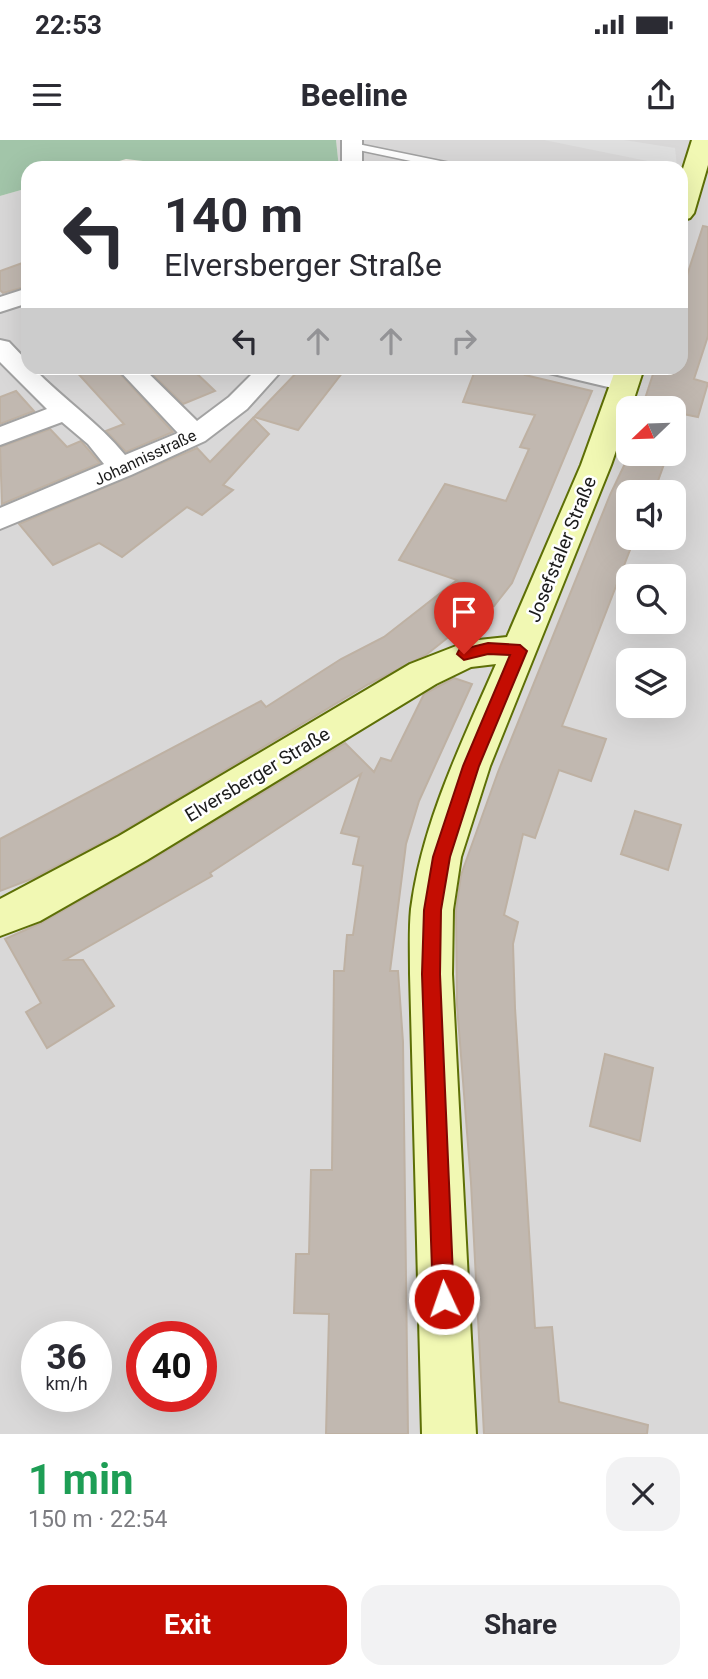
<!DOCTYPE html>
<meta charset="utf-8">
<style>
:root{--surface:#fff;--page:#f2f2f3;--text:#2b2b33;--muted:#7c7c81;--accent:#c40d02}
body{margin:0;font-family:Roboto,sans-serif;background:var(--page);color:var(--text);height:100vh;display:flex;flex-direction:column;font-size:26px;white-space:nowrap}
*{box-sizing:border-box;margin:0}
p{font-size:23px;color:var(--muted)}
.icon{flex:none;width:38px;height:38px;fill:none;stroke:currentColor;stroke-width:2;stroke-linecap:round;stroke-linejoin:round}
.map{position:relative;height:1294px;overflow:hidden}
.drawer{display:flex;flex-direction:column;background:var(--surface);flex:1}
.drawer>*{flex:none}
.banner{position:absolute;left:21px;top:21px;width:667px;height:214px;border-radius:21px;box-shadow:0 7px 28px #0002;background:#fff;color:var(--text);overflow:hidden}
.needle{width:46px;rotate:247deg}
.buttons{position:absolute;left:616px;top:256px;display:grid;gap:14px}
.buttons a{display:grid;place-items:center;width:70px;height:70px;border-radius:14px;background:var(--surface);box-shadow:0 7px 28px #0002;font-size:35px}
.speed{position:absolute;left:21px;top:1181px;display:flex;gap:14px;font-size:35px;font-weight:700;text-align:center}
.speed>*{display:grid;place-content:center;width:91px;height:91px;border-radius:50%;background:var(--surface);box-shadow:0 7px 28px #0002;line-height:1}
.speed small{font-size:18px;font-weight:400}
.speed .limit{border:10px solid #d22;background:#fff;color:#111}
.pin{position:absolute;display:grid;place-items:center;width:60px;height:60px;color:#fff;margin:-72px -30px;border-radius:50% 50% 50% 0;rotate:-45deg;box-shadow:0 0 7px #0007}
.pin .icon{rotate:45deg}
.me{position:absolute;width:77px;margin:-38px;rotate:357deg;stroke-linejoin:round;filter:drop-shadow(0 0 5px #0008)}
.turn{display:flex;align-items:center;gap:24px;height:147px;padding:0 28px;font-size:32px}
.turn .icon{width:91px;height:91px;stroke-width:2.5}
.turn b{display:block;font-size:49px;line-height:60px}
.lanes{display:flex;align-items:center;height:66px;padding:0 28px;background:#0003;justify-content:center;gap:35px;direction:ltr}
.lanes .off{opacity:.35}
.round{display:grid;place-items:center;flex:none;width:74px;height:74px;border-radius:21px;background:var(--page)}
.overview{display:flex;align-items:center;justify-content:space-between;height:119px;padding:0 28px}
h1{font-size:42px;font-weight:700;line-height:52px;color:#1e9e55}
.cta{display:flex;gap:14px;margin-top:auto;padding:14px 28px}
.cta a{flex:1;height:80px;border-radius:21px;background:var(--accent);color:#fff;font-size:28px;font-weight:700;line-height:80px;text-align:center}
.cta a+a{background:var(--page);color:var(--text)}
.status{display:flex;justify-content:space-between;align-items:center;height:49px;padding:0 35px;background:var(--surface);direction:ltr}
.status svg{height:19px;fill:currentColor}
header{display:flex;justify-content:space-between;align-items:center;height:91px;padding:0 28px;background:var(--surface);font-size:32px;font-weight:700}
.map>svg:first-child{display:block}
.residential{fill:#d9d8d8;fill-rule:evenodd}
.cemetery{fill:#a2c5a9}
.parking{fill:#dfdfdf}
.building{fill:#c1b8b0;stroke:#beb1a3;stroke-width:2}
.lines{fill:none;stroke-linecap:round;stroke-linejoin:round}
.lane-casing{stroke:#a2a2a2;stroke-width:3}
.street-casing{stroke:#a2a2a2;stroke-width:4}
.secondary-casing{stroke:#5d6f06;stroke-width:4}
.lane{fill:#fff;fill-rule:evenodd}
.street{fill:#fff;fill-rule:evenodd}
.secondary{fill:#f1f8b3;fill-rule:evenodd}
.route{fill:#c40d02;stroke:#7f0801;stroke-width:2}
.labels{text-anchor:middle;stroke-width:5;stroke-linejoin:round;paint-order:stroke}
.far-street-label{font-size:16px;fill:#1b1b1b;stroke:#fff}
.street-label{font-size:19px;fill:#1b1b1b;stroke:#fff}
</style>
<div class="status"><b>22:53</b><svg viewBox="0 0 49 12"><path d="M0 12V9h3v3zM5 12V6h3v6zM10 12V3h3v9zM15 12V0h3v12zM26 1h20v11H26zM47 4h2v5h-2z"/></svg></div>
<header><svg class="icon" aria-label="menu" viewBox="0 0 24 24"><path d="M4 6h16M4 12h16M4 18h16"/></svg>Beeline<svg class="icon" aria-label="share" viewBox="0 0 24 24"><path d="M12 15V3M7 8l5-5 5 5M5 13v7h14v-7"/></svg></header>
<div class="map">
<svg width="708" height="1294" viewBox="0 0 708 1294">
<rect width="100%" height="100%" fill="#ede9e1"/>
<!-- residential -->
<path class="residential" d="M336,0H708V1294H0V56L28,48V228H681V28H339ZM628,268H674V313H628ZM628,352H674V397H628ZM628,436H674V481H628ZM628,520H674V565H628ZM37,1197H96V1256H37ZM142,1197H201V1256H142Z"/>
<!-- cemetery -->
<path class="cemetery" d="M0,0H336L339,28H202L126,19L96,28H28V48L0,56Z"/>
<!-- parking -->
<path class="parking" d="M544,0H624L675,8L677,27Z"/>
<!-- building -->
<g class="building">
<path d="M703,86L708,87V196L694,239L708,243L698,277L683,274L674,298V268H642L654,231L657,228H681V154Z"/>
<path d="M28,121V146L3,153L0,150V131Z"/>
<path d="M73,228H115L173,292L126,312L106,291L124,284Z"/>
<path d="M146,228H191L215,251L183,264Z"/>
<path d="M301,228H346L298,290L254,277Z"/>
<path d="M476,228H497L526,233L525,235L592,251L512,443L494,466L490,464L426,515L369,544L118,694L34,738L0,751V699L261,561L266,567L341,519L384,497L457,440L399,420L445,344L506,361L529,309L520,307L535,275L463,262Z"/>
<path d="M16,251L34,271L0,284V257Z"/>
<path d="M253,278L269,294L223,345L233,350L202,375L187,367L122,417L99,403L53,425L19,384L197,308L210,322Z"/>
<path d="M50,289L67,307L81,301L100,323L2,364L0,307Z"/>
<path d="M630,313H668L654,352H628V397H635L562,586L606,599L591,641L559,630L535,698L523,694L504,775L518,782L513,804L515,868L535,1188L552,1187L559,1262L648,1285L647,1294H484L471,1043L457,865L456,770L461,735L498,632L610,355Z"/>
<path d="M454,538L472,544L419,661L406,704L390,831H398L403,902L408,1294H326L329,1174L294,1173L296,1114H309L311,1030H332L334,831H344L347,795H353L363,726L353,724L359,697L341,693L361,634L210,733L212,736L65,820H83L114,866L47,908L26,872L41,863L5,799L41,783L148,722L345,603L374,632L381,618L391,621L424,554Z"/>
<path d="M635,671L681,685L668,730L621,714Z"/>
<path d="M605,914L653,928L640,1001L590,986Z"/>
</g>
<g class="lines">
<defs>
<path id="lane" d="M353,3L460,25L465,28H444L349,8L348,6Z"/>
<g id="street">
<rect x="342" y="0" width="20" height="28"/>
<path d="M28,148V163L0,172V157Z"/>
<path d="M0,200L9,202L28,222V228H33C63,259 98,282 125,315L178,293L117,228H143L197,281L229,257L258,228H284L247,269L205,301L131,335L0,389V368L104,324L88,304L62,282L0,305V287L47,269L0,222Z"/>
<path d="M546,228H590L634,238L638,243L634,248L625,251L549,233Z"/>
</g>
<g id="secondary">
<path d="M692,0H708V25L694,73L690,78L681,81V35Z"/>
<path d="M616,228H644L631,268H628V276L611,325L490,626L461,717L453,770L452,834L476,1294H422L410,834C410,813 409,790 411,769C422,683 462,602 496,524L471,527L436,544L147,720L40,781L0,796V759L119,696L410,524L469,501L507,497L581,325Z"/>
</g>
</defs>
<!-- lane casing -->
<use href="#lane" class="lane-casing"/>
<!-- street casing -->
<use href="#street" class="street-casing"/>
<!-- secondary casing -->
<use href="#secondary" class="secondary-casing"/>
<!-- lane -->
<use href="#lane" class="lane"/>
<!-- street -->
<use href="#street" class="street"/>
<!-- secondary -->
<use href="#secondary" class="secondary"/>
</g>
<!-- route -->
<path class="route" d="M488,503L520,505L527,511L479,626L450,717L441,770L440,834L454,1159L451,1166L444,1169L436,1166L433,1159L422,834L424,770L433,717L463,626L510,515L488,514L464,520L457,514L459,510Z"/>
<g class="labels">
<!-- far-street labels -->
<g class="far-street-label">
<text transform="translate(145 317) rotate(-25)" y="6">Johannisstraße</text>
</g>
<!-- street labels -->
<g class="street-label">
<text transform="translate(561 409) rotate(-68)" y="7">Josefstaler Straße</text>
<text transform="translate(257 634) rotate(-31)" y="7">Elversberger Straße</text>
</g>
</g>
</svg>
<div class="buttons">
<a><svg class="needle" viewBox="-14 -14 28 28"><path d="M0-13l5 13h-10z" fill="#e53935"/><path d="M0 13l5-13h-10z" fill="#7c7c81"/></svg></a>
<a><svg class="icon" aria-label="sound" viewBox="0 0 24 24"><path d="M4 9h4l5-4v14l-5-4H4zM17 9q2 3 0 6"/></svg></a>
<a><svg class="icon" aria-label="search" viewBox="0 0 24 24"><circle cx="10" cy="10" r="6"/><path d="M15 15l6 6"/></svg></a>
<a><svg class="icon" aria-label="layers" viewBox="0 0 24 24"><path d="M12 4l9 5-9 5-9-5zM3 14l9 5 9-5"/></svg></a>
</div>
<div class="speed"><div>36<small>km/h</small></div><div class="limit">40</div></div>
<div class="pin" style="left:464px;top:514px;background:#d93025"><svg class="icon" aria-label="arrive" viewBox="0 0 24 24"><path d="M6 21V4h12l-3 4 3 4H6"/></svg></div>
<svg class="me" style="left:444px;top:1159px" viewBox="-20 -20 40 40"><circle r="17" fill="#c40d02" stroke="#fff" stroke-width="3"/><path d="M0-11L8 9 0 5-8 9z" fill="#fff"/></svg>
<div class="banner">
<div class="turn"><svg class="icon" aria-label="left" viewBox="0 0 24 24"><path d="M17 20v-9H6M10 6l-5 5 5 5"/></svg><div><b>140 m</b>Elversberger Straße</div></div>
<div class="lanes"><svg class="icon" aria-label="left" viewBox="0 0 24 24"><path d="M17 20v-9H6M10 6l-5 5 5 5"/></svg><svg class="icon off" aria-label="ahead" viewBox="0 0 24 24"><path d="M12 20V5M6 11l6-6 6 6"/></svg><svg class="icon off" aria-label="ahead" viewBox="0 0 24 24"><path d="M12 20V5M6 11l6-6 6 6"/></svg><svg class="icon off" aria-label="right" viewBox="0 0 24 24"><path d="M7 20v-9h11M14 6l5 5-5 5"/></svg></div>
</div>
</div>
<section class="drawer">
<div class="overview"><div><h1>1 min</h1><p>150 m · 22:54</p></div><a class="round"><svg class="icon" aria-label="close" viewBox="0 0 24 24"><path d="M6 6l12 12M18 6L6 18"/></svg></a></div>
<div class="cta"><a>Exit</a><a>Share</a></div>
</section>
